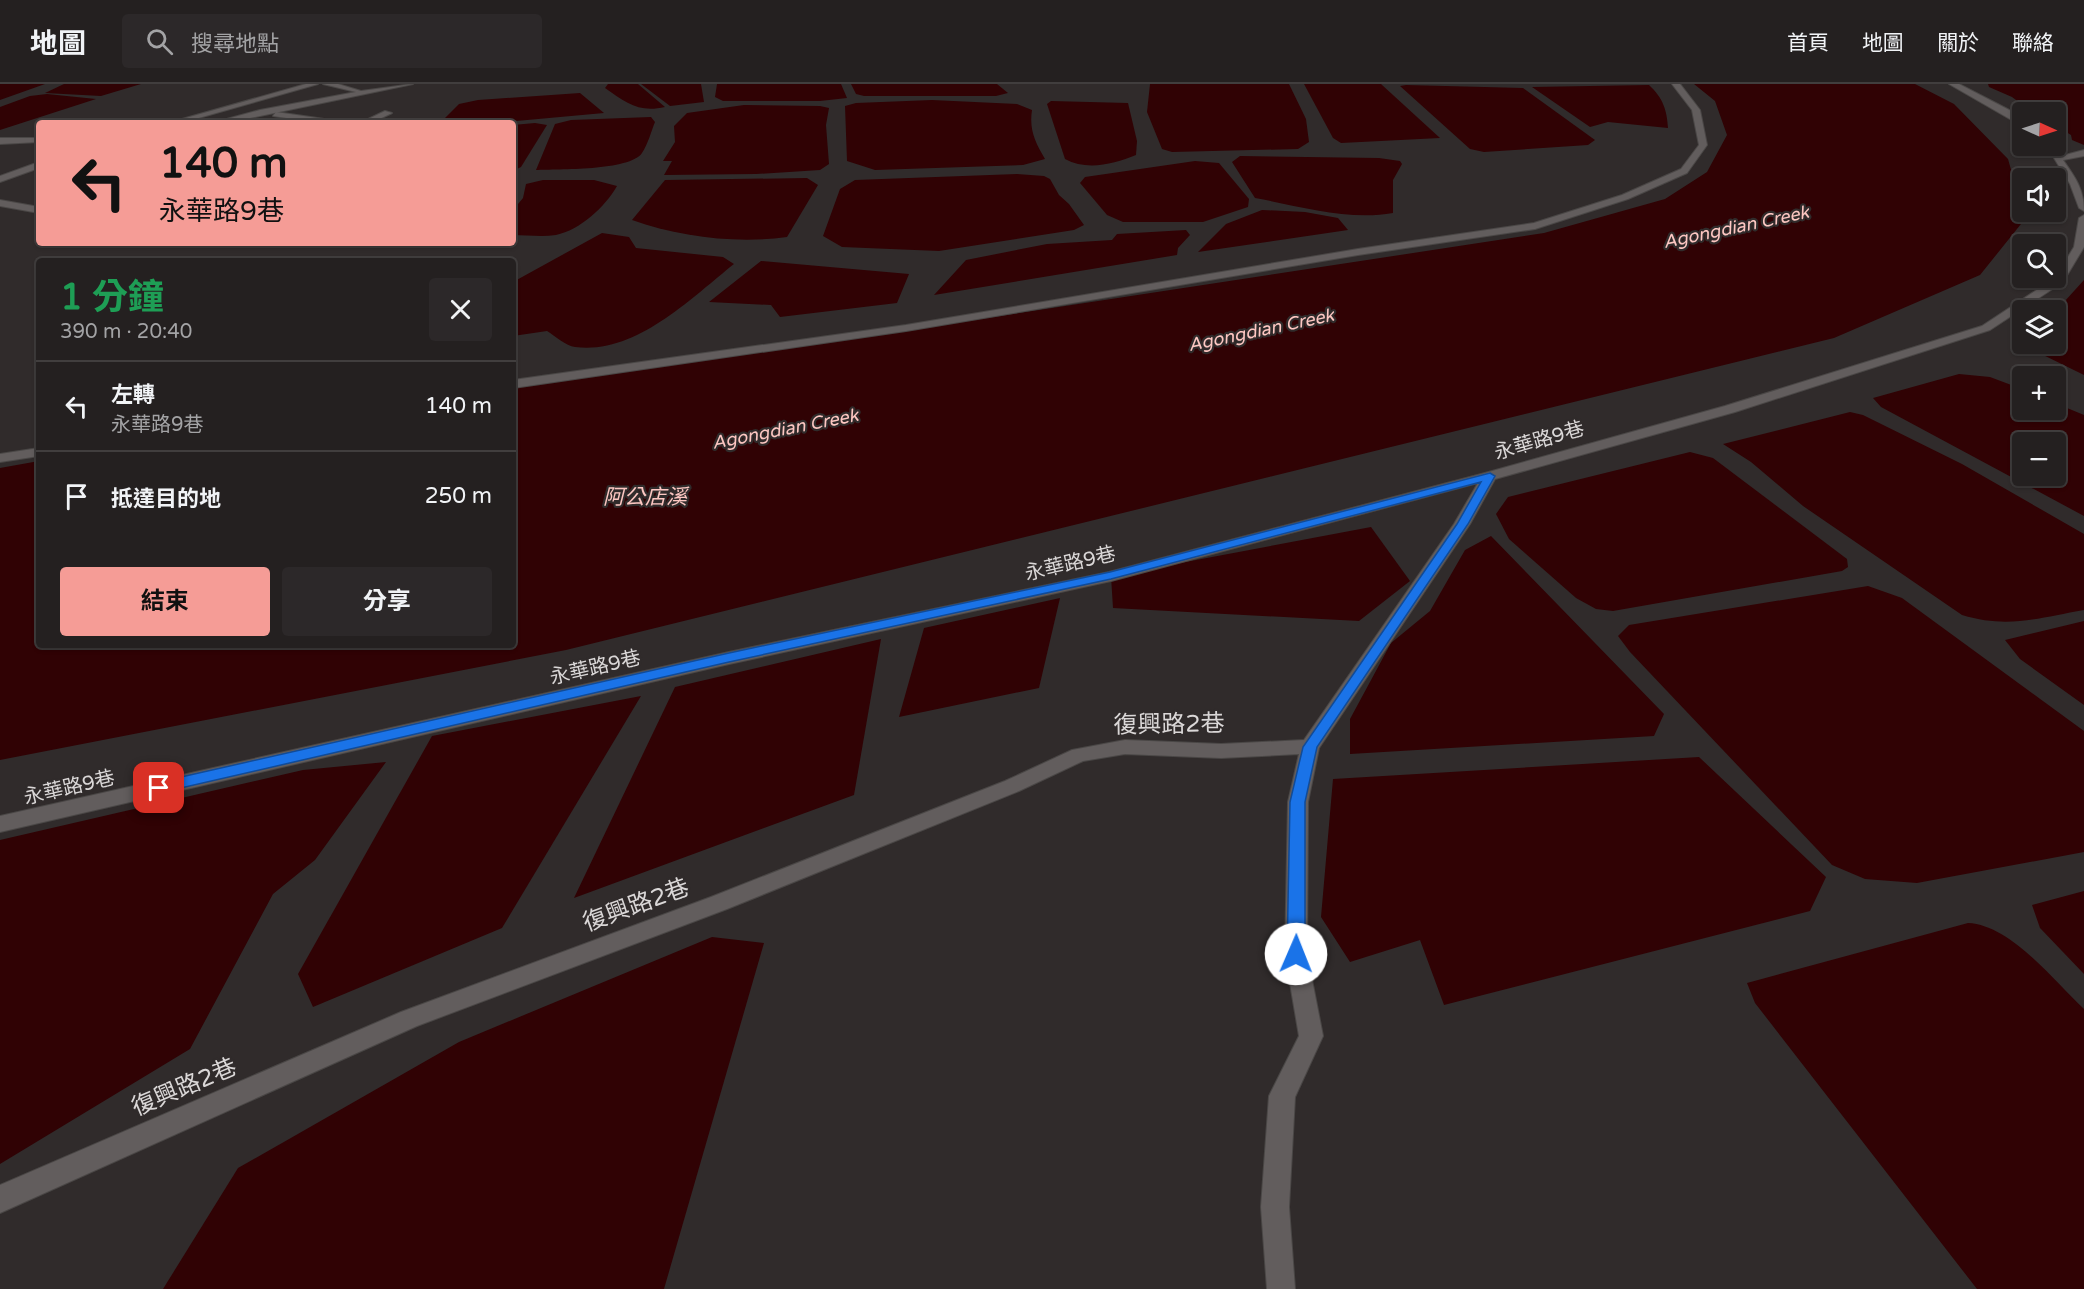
<!DOCTYPE html>
<html lang="zh-TW">
<meta charset="utf-8">
<style>
:root{--surface:#242020;--page:#2c2829;--text:#f1f3f6;--muted:#a3a3a5;--line:#413e3e;--accent:#f59c96}
body{margin:0;font-family:"Varela Round","Noto Sans TC",sans-serif;background:var(--page);color:var(--text);height:100vh;display:flex;flex-direction:column;font-size:22px;white-space:nowrap}
*{box-sizing:border-box;margin:0}
p{font-size:20px;color:var(--muted)}
.icon{flex:none;width:33px;height:33px;fill:none;stroke:currentColor;stroke-width:2;stroke-linecap:round;stroke-linejoin:round}
.map{position:relative;flex:1;overflow:hidden}
.sheet{position:absolute;left:36px;top:174px;width:480px;height:390px;display:flex;flex-direction:column;background:var(--surface);border-radius:6px;box-shadow:0 2px 4px #0004,0 0 0 2px var(--line)}
.sheet>*{flex:none}
.hud{position:absolute;left:36px;top:36px;width:480px;height:126px;border-radius:6px;box-shadow:0 2px 4px #0004,0 0 0 2px var(--line);background:#f59c96;color:#111;overflow:hidden}
.needle{width:39px;rotate:93deg}
.controls{position:absolute;left:2012px;top:18px;display:grid;gap:12px}
.controls a{display:grid;place-items:center;width:54px;height:54px;border-radius:6px;background:var(--surface);box-shadow:0 2px 4px #0004,0 0 0 2px var(--line);font-size:30px}
.pin{position:absolute;display:grid;place-items:center;width:51px;height:51px;color:#fff;margin:-26px;border-radius:12px;box-shadow:0 3px 9px #0006}
.me{position:absolute;width:66px;margin:-33px;rotate:1deg;stroke-linejoin:round;filter:drop-shadow(0 0 4px #0008)}
.turn{display:flex;align-items:center;gap:21px;height:126px;padding:0 24px;font-size:27px}
.turn .icon{width:78px;height:78px;stroke-width:2.5}
.turn b{display:block;font-size:42px;line-height:51px}
.round{display:grid;place-items:center;flex:none;width:63px;height:63px;border-radius:6px;background:var(--page)}
.head{display:flex;align-items:center;justify-content:space-between;height:102px;padding:0 24px}
h1{font-size:36px;font-weight:700;line-height:45px;color:#1e9e55}
.button{display:flex;gap:12px;margin-top:auto;padding:12px 24px}
.button a{flex:1;height:69px;border-radius:6px;background:var(--accent);color:#111;font-size:24px;font-weight:700;line-height:69px;text-align:center}
.button a+a{background:var(--page);color:var(--text)}
ul{padding:0;list-style:none}
li{display:flex;align-items:center;gap:18px;height:90px;padding:0 24px;border-top:2px solid var(--line)}
li div{flex:1}
li b{display:block;font-size:22px}
li em{font-style:normal}
header{display:flex;align-items:center;gap:36px;box-sizing:border-box;height:84px;padding:0 30px;background:var(--surface);border-bottom:2px solid var(--line)}
header strong{font-size:28px}
nav{display:flex;gap:33px;margin-inline-start:auto;font-size:21px}
.search{width:420px;height:54px;background:var(--page);display:flex;align-items:center;gap:15px;box-sizing:border-box;padding:0 21px;border-radius:6px;color:var(--muted);font-size:22px}
.map>svg:first-child{display:block}
.water{fill:#300204;fill-rule:evenodd}
.lines{fill:none;stroke-linecap:round;stroke-linejoin:round}
.minor-casing{stroke:#4a4746;stroke-width:2}
.minor{fill:#625d5d;fill-rule:evenodd}
.route{fill:#1a73e8;stroke:#114b97;stroke-width:1.5}
.labels{text-anchor:middle;stroke-width:4.5;stroke-linejoin:round;paint-order:stroke}
.far-water-label{font-size:18px;font-style:italic;fill:#fdc7c2;stroke:#302b2b}
.street-label{font-size:20px;fill:#dad7d7;stroke:#302b2b}
.water-label{font-size:21px;font-style:italic;fill:#fdc7c2;stroke:#302b2b}
.near-street-label{font-size:24px;fill:#dad7d7;stroke:#302b2b}
</style>
<header>
<strong>地圖</strong>
<div class="search"><svg class="icon" aria-label="search" viewBox="0 0 24 24"><circle cx="10" cy="10" r="6"/><path d="M15 15l6 6"/></svg>搜尋地點</div>
<nav><a>首頁</a><a>地圖</a><a>關於</a><a>聯絡</a></nav>
</header>
<div class="map">
<svg width="2084" height="1205" viewBox="0 0 2084 1205">
<rect width="100%" height="100%" fill="#302b2b"/>
<!-- water -->
<g class="water">
<path d="M0,0H45L0,16Z"/>
<path d="M64,0H141L101,12L45,9Z"/>
<path d="M608,0H638L665,23C639,29 626,19 605,4Z"/>
<path d="M641,0H701L704,18L670,22Z"/>
<path d="M717,0H841L847,14L820,17H723L715,13Z"/>
<path d="M851,0H997L1008,9L996,12H864L856,10Z"/>
<path d="M1150,0H1289L1306,35L1309,58L1298,65L1172,68L1162,65L1147,28Z"/>
<path d="M1304,0H1381L1440,54L1341,59L1333,54Z"/>
<path d="M1694,0H1915L1954,20L2008,75L2025,135L1980,191L1834,254L566,566L0,676V384L39,377V561H513V303L707,271L948,240L1544,149L1665,115L1707,88L1727,51L1715,17Z"/>
<path d="M1988,0H2084V61L2072,56L2071,51L2055,41V28H2032L2012,13L1989,3Z"/>
<path d="M1406,1L1523,4L1595,56L1588,61L1484,68L1470,65L1400,2Z"/>
<path d="M1649,1C1663,14 1667,26 1668,44L1608,38L1590,43L1532,3Z"/>
<path d="M580,9L604,29L495,39H440L459,20L478,16Z"/>
<path d="M47,10L96,15L0,46V23L30,12Z"/>
<path d="M932,16L1017,20L1032,26C1029,46 1035,58 1045,75L1023,81L875,86L847,77L845,22L856,19Z"/>
<path d="M1051,17L1128,19L1137,57L1136,71C1114,80 1087,87 1065,75L1047,20Z"/>
<path d="M744,21L820,22L829,24L826,41L829,80L820,86L756,90L664,91L672,77H663L675,58L674,42L687,29Z"/>
<path d="M651,33L655,38C651,48 648,60 642,69C630,87 557,85 536,86L555,40L571,36Z"/>
<path d="M535,39L547,41L521,83L513,87V41Z"/>
<path d="M1240,72L1379,74L1400,77L1402,80L1393,96V129C1348,137 1299,122 1255,114L1232,78Z"/>
<path d="M1195,77L1219,79L1249,115L1248,123L1203,138H1123L1107,131L1080,99L1085,93Z"/>
<path d="M1017,90L1044,92L1050,95L1059,111L1069,120L1084,141L1074,146L939,167L842,163L823,152L840,105L855,96Z"/>
<path d="M807,94L818,101L787,153C737,160 680,153 632,136L665,96Z"/>
<path d="M543,96H594L617,102C605,123 580,146 556,151C542,153 526,151 513,151V126L523,114L526,100Z"/>
<path d="M1262,126L1305,128L1338,134L1348,146L1198,168L1226,140Z"/>
<path d="M1186,146L1190,151L1178,164L1177,171L934,211L966,176L1047,160L1112,156L1117,150Z"/>
<path d="M602,149L629,153L636,164L723,173L734,180C690,215 635,271 575,263C566,262 555,252 547,247L513,252V198Z"/>
<path d="M761,177L909,190L897,219L780,233L771,221L709,218Z"/>
<path d="M2084,196V291L2025,262L2055,260V228Z"/>
<path d="M1959,290L1990,293L2022,305V326H2055V319L2084,331V432L1881,323L1873,314ZM2022,358H2055V392H2022Z"/>
<path d="M1850,328L1863,331L1962,380L2084,450V526C2038,534 2008,545 1962,531L1803,422L1751,378L1723,360Z"/>
<path d="M1690,368L1713,374L1847,475L1848,483L1842,487L1613,527L1596,525L1576,514L1509,455L1496,430L1508,413Z"/>
<path d="M1371,443L1410,497L1359,537L1113,524L1111,492Z"/>
<path d="M1491,452L1664,630L1654,652L1350,670V635L1391,559L1430,527L1465,466Z"/>
<path d="M1868,502L1902,514L2084,647V768L1917,799L1865,795L1832,781L1630,568L1618,552L1629,541Z"/>
<path d="M1060,514L1039,604L899,633L924,544Z"/>
<path d="M2084,537V621L2020,575L2005,556Z"/>
<path d="M881,555L854,711L574,814L675,603Z"/>
<path d="M641,612L502,844L313,923L298,890L432,652Z"/>
<path d="M1699,673L1826,793L1810,827L1444,921L1420,856L1350,878L1321,833L1333,695Z"/>
<path d="M386,678L315,776L273,810L190,965L0,1080V756L303,686Z"/>
<path d="M2084,807V890L2040,844L2032,821Z"/>
<path d="M1968,839C2011,841 2054,897 2084,925V1205H1977L1755,919L1747,899Z"/>
<path d="M712,853L764,859L664,1205H163L238,1084L459,958Z"/>
</g>
<g class="lines">
<defs>
<g id="minor">
<path d="M306,0H318L181,39H168Z"/>
<path d="M323,0H338L361,7L413,0L226,39H212L260,26L356,8Z"/>
<path d="M1672,0H1680L1700,26L1707,61L1687,89L1628,115L1535,145L1358,171L906,247L513,304V296L906,241L1358,165L1534,139L1622,111L1681,85L1699,61L1692,26Z"/>
<path d="M1949,0H1959L2015,29L2022,36V42Z"/>
<path d="M385,27L392,29L371,39H360Z"/>
<path d="M276,28L338,37L342,39H321L273,32Z"/>
<path d="M0,54H39V58L0,60Z"/>
<path d="M2084,66V72L2063,76C2075,93 2084,105 2084,127L2079,124L2070,100L2054,74Z"/>
<path d="M39,78V84L0,98V92Z"/>
<path d="M0,116L39,123V129L0,122Z"/>
<path d="M2084,131V163L2063,198L1990,246L1735,328L1495,395L1470,440L1319,664L1308,718L1307,870L1323,952L1295,1013L1289,1123L1295,1205H1267L1261,1123L1269,1012L1299,952L1285,870L1288,718L1299,670L1221,674L1125,670L1083,677L1019,707L727,825L417,942L0,1129V1101L401,928L711,813L1005,697L1072,666L1125,656L1221,660L1304,656L1454,440L1478,399L1111,497L729,580L0,748V732L729,568L1109,488L1485,389L1725,322L1982,242L2055,194L2074,163L2079,134Z"/>
<path d="M39,364V372L0,378V370Z"/>
</g>
</defs>
<!-- minor casing -->
<use href="#minor" class="minor-casing"/>
<!-- minor -->
<use href="#minor" class="minor"/>
</g>
<!-- route -->
<path class="route" d="M1490,389L1495,392L1468,440L1317,663L1305,718V870L1302,875L1296,877L1290,875L1287,870L1290,718L1303,663L1457,440L1481,398L1111,495L729,578L159,709L152,704L159,698L729,569L1110,488Z"/>
<g class="labels">
<!-- far-water labels -->
<g class="far-water-label">
<text transform="translate(1736 143) rotate(-12)" y="6">Agongdian Creek</text>
<text transform="translate(1261 246) rotate(-12)" y="6">Agongdian Creek</text>
<text transform="translate(785 345) rotate(-11)" y="6">Agongdian Creek</text>
</g>
<!-- street labels -->
<g class="street-label">
<text transform="translate(1539 356) rotate(-16)" y="7">永華路9巷</text>
<text transform="translate(1070 479) rotate(-13)" y="7">永華路9巷</text>
<text transform="translate(595 583) rotate(-13)" y="7">永華路9巷</text>
<text transform="translate(69 703) rotate(-13)" y="7">永華路9巷</text>
</g>
<!-- water labels -->
<g class="water-label">
<text x="645" y="420">阿公店溪</text>
</g>
<!-- near-street labels -->
<g class="near-street-label">
<text transform="translate(1169 640) rotate(-1)" y="8">復興路2巷</text>
<text transform="translate(636 821) rotate(-20)" y="8">復興路2巷</text>
<text transform="translate(184 1003) rotate(-23)" y="8">復興路2巷</text>
</g>
</g>
</svg>
<div class="controls">
<a><svg class="needle" viewBox="-14 -14 28 28"><path d="M0-13l5 13h-10z" fill="#e53935"/><path d="M0 13l5-13h-10z" fill="#a3a3a5"/></svg></a>
<a><svg class="icon" aria-label="sound" viewBox="0 0 24 24"><path d="M4 9h4l5-4v14l-5-4H4zM17 9q2 3 0 6"/></svg></a>
<a><svg class="icon" aria-label="search" viewBox="0 0 24 24"><circle cx="10" cy="10" r="6"/><path d="M15 15l6 6"/></svg></a>
<a><svg class="icon" aria-label="layers" viewBox="0 0 24 24"><path d="M12 4l9 5-9 5-9-5zM3 14l9 5 9-5"/></svg></a>
<a>+</a>
<a>−</a>
</div>
<div class="pin" style="left:159px;top:704px;background:#d93025"><svg class="icon" aria-label="arrive" viewBox="0 0 24 24"><path d="M6 21V4h12l-3 4 3 4H6"/></svg></div>
<svg class="me" style="left:1296px;top:870px" viewBox="-20 -20 40 40"><circle r="19" fill="#fff"/><path d="M0-13L10 11 0 6-10 11z" fill="#1a73e8"/></svg>
<div class="hud">
<div class="turn"><svg class="icon" aria-label="left" viewBox="0 0 24 24"><path d="M17 20v-9H6M10 6l-5 5 5 5"/></svg><div><b>140 m</b>永華路9巷</div></div>
</div>
<section class="sheet">
<div class="head"><div><h1>1 分鐘</h1><p>390 m · 20:40</p></div><a class="round"><svg class="icon" aria-label="close" viewBox="0 0 24 24"><path d="M6 6l12 12M18 6L6 18"/></svg></a></div>
<ul>
<li><svg class="icon" aria-label="left" viewBox="0 0 24 24"><path d="M17 20v-9H6M10 6l-5 5 5 5"/></svg><div><b>左轉</b><p>永華路9巷</p></div><em>140 m</em></li>
<li><svg class="icon" aria-label="arrive" viewBox="0 0 24 24"><path d="M6 21V4h12l-3 4 3 4H6"/></svg><div><b>抵達目的地</b></div><em>250 m</em></li>
</ul>
<div class="button"><a>結束</a><a>分享</a></div>
</section>
</div>
